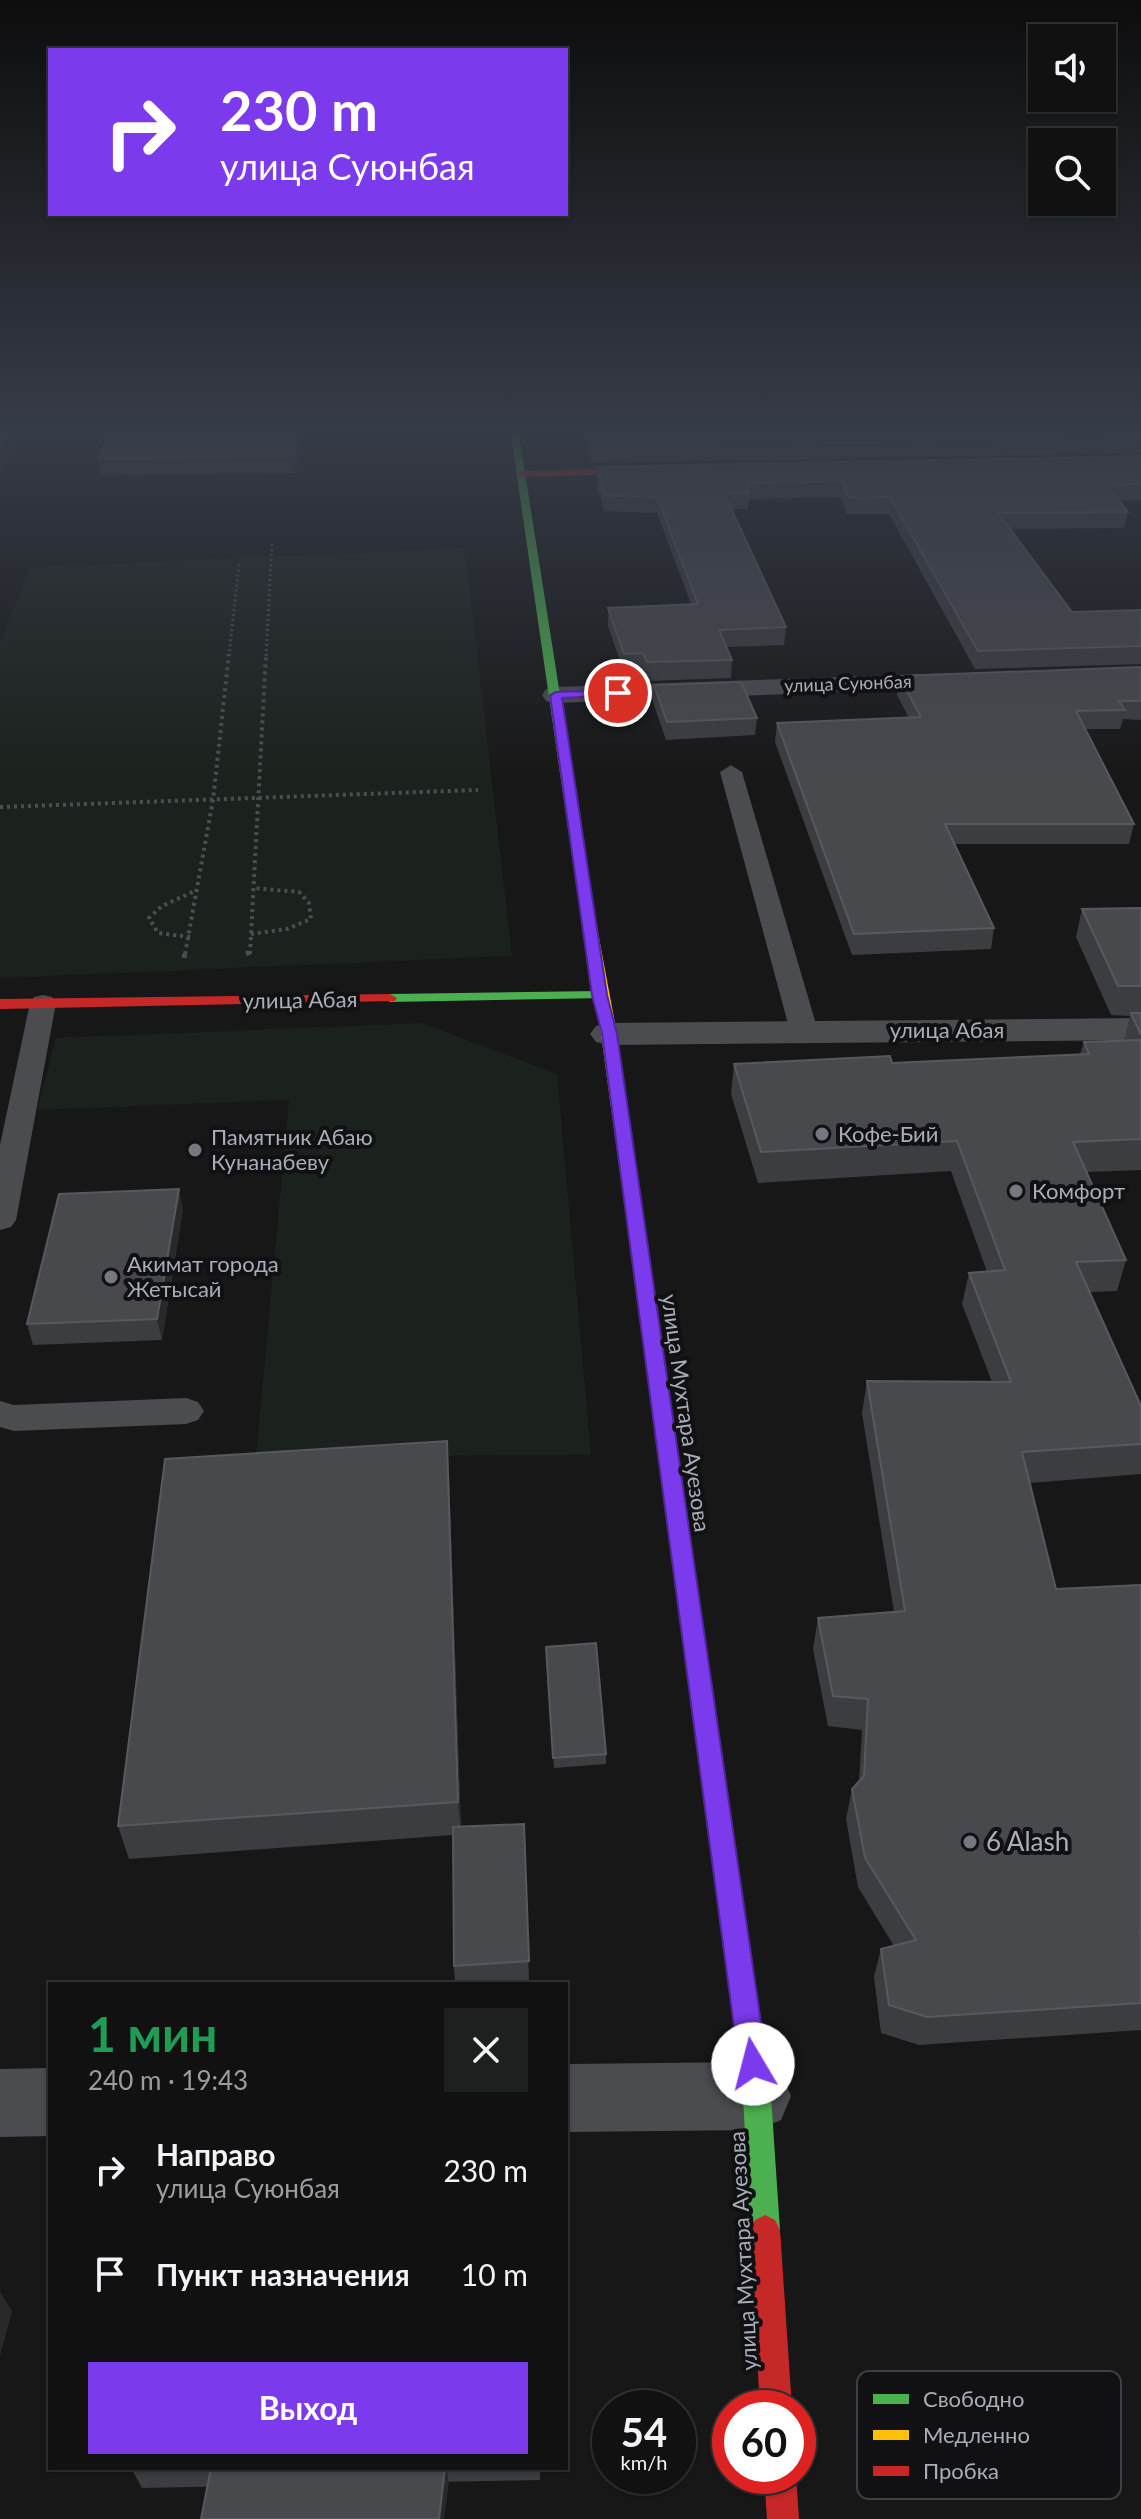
<!DOCTYPE html>
<html lang="ru">
<meta charset="utf-8">
<style>
:root{--surface:#111;--page:#1e1f1f;--text:#f1f3f6;--muted:#9c9d9f;--line:#303131;--accent:#7c3aed}
body{margin:0;font-family:Lato,sans-serif;background:var(--page);color:var(--text);height:100vh;display:flex;flex-direction:column;font-size:30px;white-space:nowrap}
*{box-sizing:border-box;margin:0}
p{font-size:26px;color:var(--muted)}
.icon{flex:none;width:44px;height:44px;fill:none;stroke:currentColor;stroke-width:2;stroke-linecap:round;stroke-linejoin:round}
.map{position:relative;flex:1;overflow:hidden}
.sheet{position:absolute;left:48px;top:1982px;width:520px;height:488px;display:flex;flex-direction:column;background:var(--surface);border-radius:0px;box-shadow:0 2px 6px #0004,0 0 0 2px var(--line)}
.sheet>*{flex:none}
.banner{position:absolute;left:48px;top:48px;width:520px;height:168px;border-radius:0px;box-shadow:0 2px 6px #0004,0 0 0 2px var(--line);background:#7c3aed;color:#fff;overflow:hidden}
.tools{position:absolute;left:1028px;top:24px;display:grid;gap:16px}
.tools a{display:grid;place-items:center;width:88px;height:88px;border-radius:0px;background:var(--surface);box-shadow:0 2px 6px #0004,0 0 0 2px var(--line);font-size:40px}
.speed{position:absolute;left:592px;top:2390px;display:flex;gap:16px;font-size:40px;font-weight:700;text-align:center}
.speed>*{display:grid;place-content:center;width:104px;height:104px;border-radius:50%;background:var(--surface);box-shadow:0 2px 6px #0004,0 0 0 2px var(--line);line-height:1}
.speed small{font-size:20px;font-weight:400}
.speed .limit{border:12px solid #d22;background:#fff;color:#111}
.pin{position:absolute;display:grid;place-items:center;width:68px;height:68px;color:#fff;margin:-34px;border:4px solid #fff;border-radius:50%;box-shadow:0 2px 8px #0007}
.me{position:absolute;width:88px;margin:-44px;rotate:352deg;stroke-linejoin:round;filter:drop-shadow(0 0 6px #0008)}
.turn{display:flex;align-items:center;gap:28px;height:168px;padding:0 40px;font-size:36px}
.turn .icon{width:104px;height:104px;stroke-width:2.5}
.turn b{display:block;font-size:56px;line-height:68px}
.round{display:grid;place-items:center;flex:none;width:84px;height:84px;border-radius:0px;background:var(--page)}
.summary{display:flex;align-items:center;justify-content:space-between;height:136px;padding:0 40px}
h1{font-size:48px;font-weight:700;line-height:60px;color:#1e9e55}
.cta{display:flex;gap:16px;margin-top:auto;padding:16px 40px}
.cta a{flex:1;height:92px;border-radius:0px;background:var(--accent);color:#fff;font-size:32px;font-weight:700;line-height:92px;text-align:center}
ul{padding:0;list-style:none}
li{display:flex;align-items:center;gap:24px;height:104px;padding:0 40px}
li div{flex:1}
li b{display:block;font-size:30px}
li em{font-style:normal}
.map>svg:first-child{display:block}
.green{fill:#1b211c}
.lines{fill:none;stroke-linecap:round;stroke-linejoin:round}
.path-far2{stroke:#4d4e52;stroke-width:3;stroke-dasharray:2 3;stroke-linecap:butt}
.path-far1{stroke:#4d4e52;stroke-width:4;stroke-dasharray:3 4;stroke-linecap:butt}
.path{stroke:#4d4e52;stroke-width:5;stroke-dasharray:4 6;stroke-linecap:butt}
.lane{fill:#4b4c50;fill-rule:evenodd}
.street{fill:#4b4c50;fill-rule:evenodd}
.fast{fill:#4caf50;fill-rule:evenodd}
.slow{fill:#ffc107;fill-rule:evenodd}
.jam{fill:#c62828;fill-rule:evenodd}
.wall{fill:#3c3d40}
.shaded-wall{fill:#28292a}
.building{fill:#48494d;stroke:#57595e;stroke-width:2}
.route{fill:#7c3aed;stroke:#51269a;stroke-width:2}
.poi-dot{fill:#757880;stroke:#111113;stroke-width:3}
.labels{text-anchor:middle;stroke-width:8;stroke-linejoin:round;paint-order:stroke}
.far-street-label{font-size:18px;fill:#a8adb8;stroke:#111113}
.street-label{font-size:22px;fill:#a8adb8;stroke:#111113}
.poi-label{font-size:22px;fill:#a8adb8;stroke:#111113;text-anchor:start}
.near-poi-label{font-size:26px;fill:#a8adb8;stroke:#111113;text-anchor:start}
.key{fill:#111113;stroke:#3e4045;stroke-width:2}
.key-label{font-size:22px;fill:#a8adb8}
</style>
<div class="map">
<svg width="1141" height="2519" viewBox="0 0 1141 2519">
<rect width="100%" height="100%" fill="#171717"/>
<!-- green -->
<g class="green">
<path d="M465,548L512,956L0,978V642L31,567Z"/>
<path d="M422,1023L557,1074L591,1455L256,1457L289,1100L37,1110L56,1038Z"/>
</g>
<g class="lines">
<!-- path-far2 -->
<g class="path-far2">
<path d="M229,656L239,563"/>
<path d="M266,656L272,543"/>
</g>
<!-- path-far1 -->
<g class="path-far1">
<path d="M0,807L478,790"/>
<path d="M251,934L287,929L311,919L309,903L299,892L253,888"/>
<path d="M190,937L158,933L149,918L162,906L197,890"/>
<path d="M185,954L213,800L229,654"/>
<path d="M250,954L266,654"/>
</g>
<!-- path -->
<g class="path">
<path d="M246,954L250,952"/>
<path d="M184,958L185,952"/>
</g>
<!-- lane -->
<g class="lane">
<path d="M731,765L742,772L818,1031L814,1037L804,1039L794,1037L790,1031L720,772Z"/>
<path d="M43,995L52,997L56,1003L16,1220L11,1227L0,1230V1145L30,1003L34,997Z"/>
<path d="M186,1398L198,1402L204,1411L198,1420L186,1424L14,1431L0,1427V1401L14,1405Z"/>
</g>
<!-- street -->
<g class="street">
<path d="M957,673L967,675L971,681L967,687L556,703L546,701L542,695L546,689L556,687Z"/>
<path d="M1141,1018V1040L609,1045L596,1042L590,1034L596,1026L609,1023Z"/>
<path d="M757,2062L781,2072L791,2096L781,2120L757,2130L566,2132V2064Z"/>
<path d="M50,2068V2136L0,2137V2069Z"/>
</g>
<!-- fast -->
<g class="fast">
<path d="M510,428H518L594,911L587,915L580,911Z"/>
<path d="M600,991L607,995L605,998L390,1002L383,998L390,994Z"/>
<path d="M695,1641L703,1643L706,1650L771,2096L780,2230L775,2240L765,2245L755,2240L750,2230L743,2096L684,1650L687,1643Z"/>
</g>
<!-- slow -->
<path class="slow" d="M587,907L594,911L617,1034L661,1339L659,1344H645L643,1339L601,1034L580,911Z"/>
<!-- jam -->
<g class="jam">
<path d="M656,468L659,473L522,477L518,474L522,471Z"/>
<path d="M390,994L397,998L395,1001L0,1009V999Z"/>
<path d="M652,1332L659,1334L661,1339L706,1650L703,1657L695,1659L687,1657L684,1650L643,1339L645,1334Z"/>
<path d="M765,2215L775,2220L780,2230L792,2408H760L750,2230L755,2220Z"/>
<path d="M764,2476H796L799,2519H767Z"/>
</g>
</g>
<!-- wall -->
<g class="wall">
<path d="M0,428H306L296,473L101,476L98,459L107,440L17,441L0,474Z"/>
<path d="M580,428H1141V453L591,463Z"/>
<path d="M1141,456V500L1119,501L1128,512L1124,528L1010,529L1072,612L1141,610V664L975,669L889,514H847L840,497L749,499L748,509H731L786,627L784,645L726,647L732,660L731,678L646,681L643,671L624,672L608,626V608L691,604L657,513L604,511L596,482L597,467Z"/>
<path d="M1141,667V720L1123,719L1120,729H1086L1134,824L1129,844H954L994,928L991,949L852,955L775,742L777,723L909,718L897,695L899,676Z"/>
<path d="M654,685L757,718L755,735L666,740L653,702Z"/>
<path d="M1141,908V1170L1086,1172L1126,1260L1117,1291L1090,1292L1141,1406V1474L1030,1483L1056,1589L1141,1585V2030L919,2045L881,2033L874,1977L881,1949L894,1946L858,1887L846,1819L852,1789L859,1782L862,1730L828,1726L813,1649L818,1618L894,1612L862,1413L867,1381L992,1382L962,1304L969,1273L987,1272L951,1171L758,1183L731,1094L734,1064L892,1063L1080,1054L1084,1042L1124,1040L1130,1016L1111,1015L1076,937L1082,909Z"/>
<path d="M183,1209L162,1340L33,1345L27,1324Z"/>
<path d="M447,1441L449,1476L461,1827L524,1824L529,1980L455,1984L454,1966L453,1835L129,1859L118,1826Z"/>
<path d="M546,1658L606,1754V1764L554,1768Z"/>
<path d="M131,2468H540V2480L142,2488Z"/>
</g>
<!-- shaded-wall -->
<g class="shaded-wall">
<path d="M12,428H15L17,441L0,474V450Z"/>
<path d="M300,428H306L296,473L294,456Z"/>
<path d="M179,1189L183,1209L162,1340L157,1319Z"/>
<path d="M447,1441L449,1476L461,1835L458,1802Z"/>
<path d="M0,2292L12,2311L0,2356Z"/>
<path d="M445,2468H446L449,2482L444,2519H439Z"/>
</g>
<!-- building -->
<g class="building">
<path d="M0,428H12L0,450Z"/>
<path d="M112,428H300L294,456L98,459Z"/>
<path d="M585,428H1141V438L591,447Z"/>
<path d="M1141,456V484L1107,485L1128,512L998,513L1072,612L1141,610V646L978,651L890,497L849,498L842,481L747,483L749,493H724L786,627L719,630L732,660L647,662L643,653L624,654L608,608L698,604L657,497L605,495L597,467Z"/>
<path d="M1141,667V701H1119L1125,710L1076,711L1134,824H945L994,928L854,934L777,723L921,717L899,676Z"/>
<path d="M741,682L757,718L667,722L654,685Z"/>
<path d="M1141,908V986H1118L1082,909Z"/>
<path d="M1131,1013H1141V1035Z"/>
<path d="M1141,1040V1139L1073,1142L1126,1260L1076,1262L1141,1406V1444L1022,1452L1056,1589L1141,1585V1932H1140L1141,1935V2003L927,2017L889,2005L881,1949L916,1940L865,1858L852,1789L864,1776L868,1699L833,1696L818,1618L905,1611L867,1381L1011,1382L969,1273L1005,1270L957,1141L761,1152L734,1064L890,1056L892,1063L1089,1054L1084,1042Z"/>
<path d="M179,1189L157,1319L27,1324L59,1194Z"/>
<path d="M447,1441L458,1802L118,1826L165,1459Z"/>
<path d="M596,1643L606,1754L553,1758L546,1647Z"/>
<path d="M524,1824L529,1961L454,1966L453,1827Z"/>
<path d="M131,2468H178L131,2469Z"/>
<path d="M211,2468H445L439,2519H201Z"/>
</g>
<!-- sky -->
<linearGradient id="sky" x2="0" y2="1"><stop stop-color="#0d0d0d"/><stop offset="0.55" stop-color="#363c47"/><stop offset="1" stop-color="#363c47" stop-opacity="0"/></linearGradient>
<rect width="1141" height="781" fill="url(#sky)"/>
<!-- route -->
<path class="route" d="M618,690L622,691V695L562,698L607,995L617,1034L767,2064L763,2074L753,2078L743,2074L739,2064L602,1034L592,995L550,695L556,692Z"/>
<!-- markers -->
<g class="poi-dot">
<circle cx="822" cy="1134" r="8"/>
<circle cx="195" cy="1150" r="8"/>
<circle cx="1016" cy="1191" r="8"/>
<circle cx="111" cy="1277" r="8"/>
<circle cx="970" cy="1842" r="8"/>
</g>
<g class="labels">
<!-- far-street labels -->
<g class="far-street-label">
<text transform="translate(848 684) rotate(-2)" y="6">улица Суюнбая</text>
</g>
<!-- street labels -->
<g class="street-label">
<text transform="translate(300 1000) rotate(-1)" y="8">улица Абая</text>
<text x="947" y="1038">улица Абая</text>
<text transform="translate(686 1413) rotate(82)" y="8">улица Мухтара Ауезова</text>
<text transform="translate(743 2251) rotate(-93)" y="8">улица Мухтара Ауезова</text>
</g>
<!-- poi labels -->
<g class="poi-label">
<text x="838" y="1142">Кофе-Бий</text>
<text x="211" y="1145">Памятник Абаю<tspan x="211" dy="25">Кунанабеву</tspan></text>
<text x="1032" y="1199">Комфорт</text>
<text x="127" y="1272">Акимат города<tspan x="127" dy="25">Жетысай</tspan></text>
</g>
<!-- near-poi labels -->
<g class="near-poi-label">
<text x="986" y="1851">6 Alash</text>
</g>
</g>
<!-- legend -->
<rect x="857" y="2371" width="264" height="128" rx="12" class="key"/>
<rect x="873" y="2394" width="36" height="10" fill="#4caf50"/>
<rect x="873" y="2430" width="36" height="10" fill="#ffc107"/>
<rect x="873" y="2466" width="36" height="10" fill="#c62828"/>
<g class="key-label">
<text x="923" y="2407">Свободно</text>
<text x="923" y="2443">Медленно</text>
<text x="923" y="2479">Пробка</text>
</g>
</svg>
<div class="tools">
<a><svg class="icon" aria-label="sound" viewBox="0 0 24 24"><path d="M4 9h4l5-4v14l-5-4H4zM17 9q2 3 0 6"/></svg></a>
<a><svg class="icon" aria-label="search" viewBox="0 0 24 24"><circle cx="10" cy="10" r="6"/><path d="M15 15l6 6"/></svg></a>
</div>
<div class="speed"><div>54<small>km/h</small></div><div class="limit">60</div></div>
<div class="pin" style="left:618px;top:693px;background:#d93025"><svg class="icon" aria-label="arrive" viewBox="0 0 24 24"><path d="M6 21V4h12l-3 4 3 4H6"/></svg></div>
<svg class="me" style="left:753px;top:2064px" viewBox="-20 -20 40 40"><circle r="19" fill="#fff"/><path d="M0-13L10 11 0 6-10 11z" fill="#7c3aed"/></svg>
<div class="banner">
<div class="turn"><svg class="icon" aria-label="right" viewBox="0 0 24 24"><path d="M7 20v-9h11M14 6l5 5-5 5"/></svg><div><b>230 m</b>улица Суюнбая</div></div>
</div>
<section class="sheet">
<div class="summary"><div><h1>1 мин</h1><p>240 m · 19:43</p></div><a class="round"><svg class="icon" aria-label="close" viewBox="0 0 24 24"><path d="M6 6l12 12M18 6L6 18"/></svg></a></div>
<ul>
<li><svg class="icon" aria-label="right" viewBox="0 0 24 24"><path d="M7 20v-9h11M14 6l5 5-5 5"/></svg><div><b>Направо</b><p>улица Суюнбая</p></div><em>230 m</em></li>
<li><svg class="icon" aria-label="arrive" viewBox="0 0 24 24"><path d="M6 21V4h12l-3 4 3 4H6"/></svg><div><b>Пункт назначения</b></div><em>10 m</em></li>
</ul>
<div class="cta"><a>Выход</a></div>
</section>
</div>
